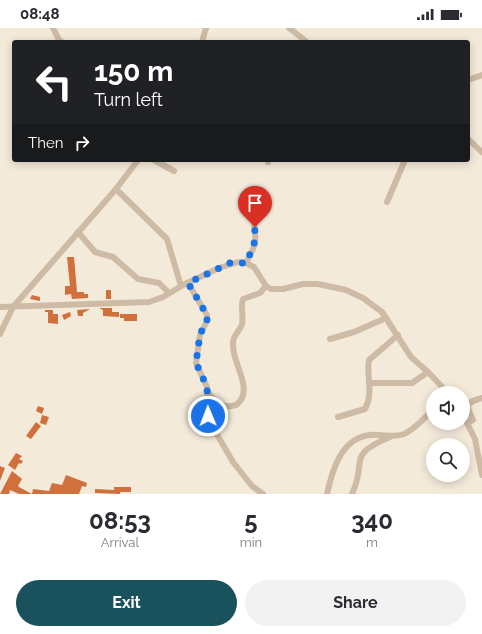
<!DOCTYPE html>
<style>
:root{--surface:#fff;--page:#f2f2f3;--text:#2b2b33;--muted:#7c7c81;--accent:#19515d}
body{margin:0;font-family:Raleway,sans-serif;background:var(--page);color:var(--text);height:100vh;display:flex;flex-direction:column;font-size:15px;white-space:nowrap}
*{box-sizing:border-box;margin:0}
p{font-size:13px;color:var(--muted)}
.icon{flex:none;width:22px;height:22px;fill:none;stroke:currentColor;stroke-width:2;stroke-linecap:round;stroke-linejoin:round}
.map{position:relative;height:466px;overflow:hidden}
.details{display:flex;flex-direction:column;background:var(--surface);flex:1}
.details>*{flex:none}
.guide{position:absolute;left:12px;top:12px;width:458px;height:122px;border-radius:4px;box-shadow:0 2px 10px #0003;background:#202124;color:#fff;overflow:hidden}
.buttons{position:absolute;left:426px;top:358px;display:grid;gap:8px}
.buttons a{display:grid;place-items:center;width:44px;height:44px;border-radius:50%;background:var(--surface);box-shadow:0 2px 10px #0003;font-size:20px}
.pin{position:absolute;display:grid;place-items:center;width:34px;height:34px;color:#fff;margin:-41px -17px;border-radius:50% 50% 50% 0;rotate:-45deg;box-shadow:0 0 4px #0007}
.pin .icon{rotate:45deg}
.me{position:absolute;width:44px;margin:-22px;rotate:359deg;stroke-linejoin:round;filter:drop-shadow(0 0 3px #0008)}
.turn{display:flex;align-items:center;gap:14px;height:84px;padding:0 16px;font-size:18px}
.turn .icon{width:52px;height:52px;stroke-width:2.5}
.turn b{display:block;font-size:28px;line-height:34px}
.then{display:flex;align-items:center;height:38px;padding:0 16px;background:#0003;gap:8px;font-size:15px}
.eta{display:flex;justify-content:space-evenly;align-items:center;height:68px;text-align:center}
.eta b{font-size:24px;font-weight:700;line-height:28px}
.cta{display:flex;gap:8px;margin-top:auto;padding:8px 16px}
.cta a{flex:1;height:46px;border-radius:24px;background:var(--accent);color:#fff;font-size:16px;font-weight:700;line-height:46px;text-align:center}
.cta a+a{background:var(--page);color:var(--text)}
.status{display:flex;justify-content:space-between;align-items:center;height:28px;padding:0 20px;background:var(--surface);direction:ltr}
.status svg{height:11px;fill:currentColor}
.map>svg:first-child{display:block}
.building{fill:#cf703d}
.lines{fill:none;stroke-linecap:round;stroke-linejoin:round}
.minor{stroke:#cdbba5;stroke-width:6}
.route{stroke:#1a73e8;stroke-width:7;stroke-dasharray:0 12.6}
</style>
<div class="status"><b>08:48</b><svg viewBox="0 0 49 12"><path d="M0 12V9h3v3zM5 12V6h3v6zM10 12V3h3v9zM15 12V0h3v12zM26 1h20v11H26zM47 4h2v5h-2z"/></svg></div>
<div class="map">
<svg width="482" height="466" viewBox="0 0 482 466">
<rect width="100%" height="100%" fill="#f4eada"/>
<!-- building -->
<g class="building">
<path d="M67,229H74L77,264H84V266H88V270L72,271L71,266L65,267V258H70Z"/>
<rect x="106" y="262" width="5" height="9"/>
<path d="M32,267L40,269V273L30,271Z"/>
<path d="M99,280H112V284H119V289L103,288V282Z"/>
<path d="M90,281L83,285V288H78L77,282Z"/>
<path d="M45,282H53V286H58V296L48,295V284H45Z"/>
<path d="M70,284L71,288L64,292L62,287Z"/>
<path d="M120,286H137V293H124V290H120Z"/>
<path d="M38,378L44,380L42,386L36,383Z"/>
<path d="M42,387L49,389L46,397L40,395Z"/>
<path d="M36,394L41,398L31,411L26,408Z"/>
<path d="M16,425L22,428L19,431L23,433L21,436L19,435L15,442L8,437Z"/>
<path d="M0,438L5,440L0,453Z"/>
<path d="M12,443L22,451L18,458L19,459L32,466L33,461L49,463L52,455L62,457L66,447L87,455L86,459L82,458L79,466H19L10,462L9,466H0Z"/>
<path d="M114,459H131V464H120V466L95,465V461L114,462Z"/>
</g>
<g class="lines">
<!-- minor -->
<g class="minor">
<path d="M53,0L59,12L62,14"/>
<path d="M289,0L307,14"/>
<path d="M202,14L206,0"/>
<path d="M468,52L482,47"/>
<path d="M468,111L482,124"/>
<path d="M154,132L174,143"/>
<path d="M268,134V132"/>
<path d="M116,161L167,211L181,258"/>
<path d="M387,174L405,132"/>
<path d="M78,204L95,224L113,229L138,251L159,255L169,265"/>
<path d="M246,235C249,228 254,222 255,214C257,200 250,191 257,178"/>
<path d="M188,255L207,287V293L200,307L196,335L207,359L208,391L233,434L252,458L263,466"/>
<path d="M0,279L149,274L163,269L185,256L219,240L238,234L246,235L254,239L266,258L271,261H283L303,256H318L346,262L363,270L382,284L411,329L428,344L448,365"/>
<path d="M0,306L13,279L116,161L138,132"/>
<path d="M330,311L354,304L386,290"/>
<path d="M369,355H412L428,344"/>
<path d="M208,364C215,375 222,381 236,377C256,362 231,335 233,315C233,307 240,303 242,296C244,287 240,279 243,271L260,265L266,258"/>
<path d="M463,387L475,411L482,447"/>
<path d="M338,389L365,381C374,365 366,348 369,332L398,307"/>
<path d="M467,395L473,392C465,376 465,375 482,370"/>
<path d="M327,466C332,443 341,410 370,407C381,406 393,410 404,406C415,401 424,390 433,382"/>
<path d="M352,466C368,432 345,428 390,409"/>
</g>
</g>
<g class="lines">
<!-- route -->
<path class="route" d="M208,388L207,359L196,335L200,306L207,293V287L188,255L230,235H246L254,217L255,199"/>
</g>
</svg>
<div class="buttons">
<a><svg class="icon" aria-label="sound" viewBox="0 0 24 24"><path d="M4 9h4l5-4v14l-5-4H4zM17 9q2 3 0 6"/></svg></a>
<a><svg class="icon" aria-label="search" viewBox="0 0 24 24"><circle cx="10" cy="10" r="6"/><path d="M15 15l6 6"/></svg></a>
</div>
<div class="pin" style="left:255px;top:199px;background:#d93025"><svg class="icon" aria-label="arrive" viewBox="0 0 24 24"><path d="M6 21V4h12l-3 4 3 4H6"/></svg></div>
<svg class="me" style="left:208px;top:388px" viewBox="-20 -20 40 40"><circle r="17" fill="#1a73e8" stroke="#fff" stroke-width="3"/><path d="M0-11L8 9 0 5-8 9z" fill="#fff"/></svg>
<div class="guide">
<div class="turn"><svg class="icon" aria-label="left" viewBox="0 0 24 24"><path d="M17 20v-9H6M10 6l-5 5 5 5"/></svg><div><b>150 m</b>Turn left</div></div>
<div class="then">Then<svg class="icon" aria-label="right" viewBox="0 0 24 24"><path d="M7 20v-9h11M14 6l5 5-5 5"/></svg></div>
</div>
</div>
<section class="details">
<div class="eta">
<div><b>08:53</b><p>Arrival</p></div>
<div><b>5</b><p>min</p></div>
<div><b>340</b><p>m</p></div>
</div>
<div class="cta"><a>Exit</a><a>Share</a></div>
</section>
